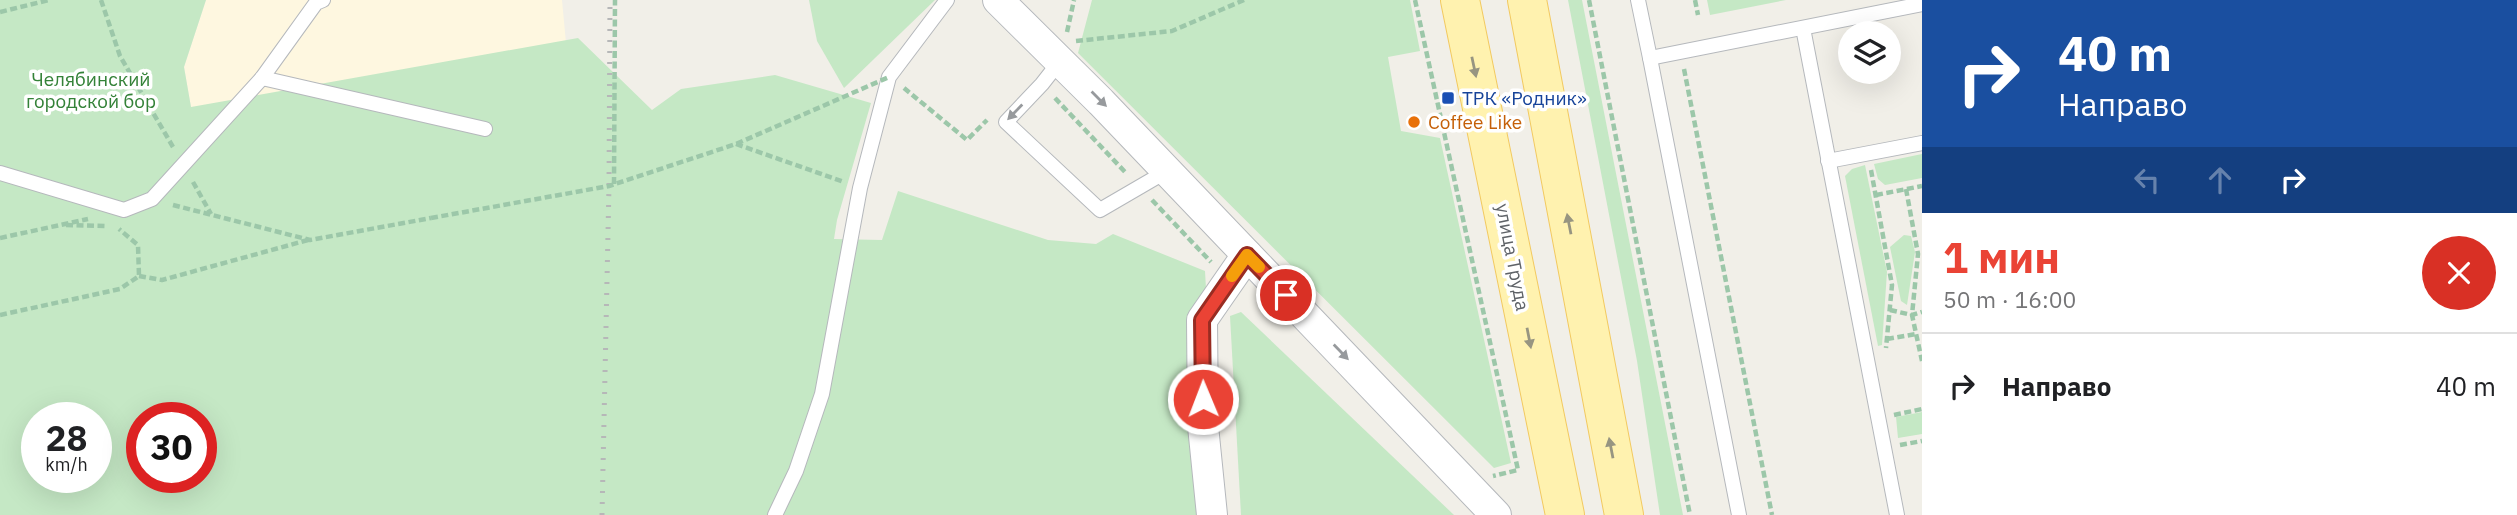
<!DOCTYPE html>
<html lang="ru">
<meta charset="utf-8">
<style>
:root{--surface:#fff;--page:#f2f2f2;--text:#202124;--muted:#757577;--line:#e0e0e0;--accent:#ea4335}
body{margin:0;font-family:"IBM Plex Sans",sans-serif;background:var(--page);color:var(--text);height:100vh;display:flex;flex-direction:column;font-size:26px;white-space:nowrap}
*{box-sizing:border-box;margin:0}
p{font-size:23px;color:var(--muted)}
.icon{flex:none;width:38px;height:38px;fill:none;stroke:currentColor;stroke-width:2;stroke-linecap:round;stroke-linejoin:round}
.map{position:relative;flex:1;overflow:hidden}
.side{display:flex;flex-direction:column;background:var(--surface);width:595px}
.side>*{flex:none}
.banner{background:#1a4fa0;color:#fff;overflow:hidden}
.buttons{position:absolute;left:1838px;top:21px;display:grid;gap:14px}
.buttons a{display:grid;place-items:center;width:63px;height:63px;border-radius:50%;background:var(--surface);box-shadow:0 7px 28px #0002;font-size:35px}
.speed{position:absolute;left:21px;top:402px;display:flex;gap:14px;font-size:35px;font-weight:700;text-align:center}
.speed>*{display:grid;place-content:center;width:91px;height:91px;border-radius:50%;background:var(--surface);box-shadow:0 7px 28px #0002;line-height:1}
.speed small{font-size:18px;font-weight:400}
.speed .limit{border:10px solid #d22;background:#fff;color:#111}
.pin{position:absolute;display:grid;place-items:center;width:60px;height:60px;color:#fff;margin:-30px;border:4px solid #fff;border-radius:50%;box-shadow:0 2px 7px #0007}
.me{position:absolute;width:77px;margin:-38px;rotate:359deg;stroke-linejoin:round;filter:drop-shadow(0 0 5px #0008)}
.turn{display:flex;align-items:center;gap:24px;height:147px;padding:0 21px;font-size:32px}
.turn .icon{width:91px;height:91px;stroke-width:2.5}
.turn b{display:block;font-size:49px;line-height:60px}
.lanes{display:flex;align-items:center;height:66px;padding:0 21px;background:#0003;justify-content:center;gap:35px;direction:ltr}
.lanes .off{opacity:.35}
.round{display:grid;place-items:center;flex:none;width:74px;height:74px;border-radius:37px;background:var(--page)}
.overview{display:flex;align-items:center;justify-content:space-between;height:119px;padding:0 21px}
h1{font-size:42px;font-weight:700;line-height:52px;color:var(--accent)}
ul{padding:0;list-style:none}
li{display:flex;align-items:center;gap:21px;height:105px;padding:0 21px;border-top:2px solid var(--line)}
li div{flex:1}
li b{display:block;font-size:26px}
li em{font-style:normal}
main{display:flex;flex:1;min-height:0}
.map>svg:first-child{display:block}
.commercial{fill:#fef7e0}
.green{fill:#c5e8c5;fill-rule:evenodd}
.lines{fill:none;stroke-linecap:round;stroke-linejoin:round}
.service-casing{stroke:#b5b8bc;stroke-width:16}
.minor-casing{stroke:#b5b8bc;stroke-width:32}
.primary-casing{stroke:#f2c960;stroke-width:40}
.path{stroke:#9cc7a9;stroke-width:4.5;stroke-dasharray:7 3.5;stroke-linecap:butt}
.service{stroke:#fff;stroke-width:14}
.minor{stroke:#fff;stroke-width:30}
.primary{stroke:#fff2af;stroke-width:38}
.rail{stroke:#b6b7b8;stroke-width:5;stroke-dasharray:2 9;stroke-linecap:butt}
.path-bridge{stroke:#9cc7a9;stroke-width:4.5;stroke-dasharray:7 3.5;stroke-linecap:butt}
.oneway{fill:#979581}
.oneway2{fill:#979a9d}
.route-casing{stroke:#982c22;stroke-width:18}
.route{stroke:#ea4335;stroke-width:12}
.slow{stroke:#f59e0b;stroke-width:12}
.transit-dot{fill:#1a4fb4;stroke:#fff;stroke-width:2.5}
.food-dot{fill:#e8710a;stroke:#fff;stroke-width:2.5}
.labels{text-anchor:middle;stroke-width:7;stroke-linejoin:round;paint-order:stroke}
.park-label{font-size:19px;fill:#348238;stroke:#fff}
.transit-label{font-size:19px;fill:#164399;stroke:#fff;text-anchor:start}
.food-label{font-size:19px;fill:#c56008;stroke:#fff;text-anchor:start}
.street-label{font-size:19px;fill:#5f6368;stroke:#fff}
</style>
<main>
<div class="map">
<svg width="1922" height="515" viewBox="0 0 1922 515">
<rect width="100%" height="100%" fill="#f1efe8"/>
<!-- commercial -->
<path class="commercial" d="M206,0H562L573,118L195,130L184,67Z"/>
<!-- green -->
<g class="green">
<path d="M0,0H206L184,67L191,107L578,38L652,110L681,89L775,75L871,103L837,220L834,239L882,240L898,191L1048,240L1096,244L1113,234L1205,271L1219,515H0ZM37,418H96V478H37ZM142,418H201V478H142Z"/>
<path d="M809,0H935L844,88L817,41Z"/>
<path d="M1092,0H1410L1420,51L1388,57L1401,131L1440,138L1511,463L1494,468L1078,53Z"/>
<path d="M1568,0H1582L1683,515H1660L1637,361Z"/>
<path d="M1707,0H1786L1710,15Z"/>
<path d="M1922,154V178L1885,185L1878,179L1874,164Z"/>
<path d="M1865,165L1887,272L1882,345L1878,346L1845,176L1852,169Z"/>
<path d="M1904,235L1911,236L1915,252L1907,305L1901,301L1890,247Z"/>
<path d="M1241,312L1454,515H1241L1230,316Z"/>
<path d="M1922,412V434L1898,438L1896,417Z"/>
</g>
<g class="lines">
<defs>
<g id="service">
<path d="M1638,0L1650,58"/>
<path d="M1803,28L1897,515"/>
<path d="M1060,61L1042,84L1006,122L1100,210L1167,171"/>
<path d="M262,78L485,129"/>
<path d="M1828,161L1922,143"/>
<path d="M0,173L124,210L152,199L262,78L316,3L323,0"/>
<path d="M775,515L796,471L822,394L860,188L889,77L947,0"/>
<path d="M1739,515L1650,58L1922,4"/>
</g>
<g id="minor">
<path d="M998,0L1101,102L1496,515"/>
<path d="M1212,515L1203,426L1202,320L1247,255"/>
</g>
<g id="primary">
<path d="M1460,0L1565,515"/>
<path d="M1527,0L1624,515"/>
</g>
</defs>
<!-- service casing -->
<use href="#service" class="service-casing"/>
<!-- minor casing -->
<use href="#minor" class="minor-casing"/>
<!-- primary casing -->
<use href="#primary" class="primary-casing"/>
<!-- path -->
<g class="path">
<path d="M101,0L120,56L173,147"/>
<path d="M1415,0L1518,470L1493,476"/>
<path d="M1589,0L1690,515"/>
<path d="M1695,0L1698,15"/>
<path d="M0,12L49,0"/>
<path d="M1067,32L1074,0"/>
<path d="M1076,41L1172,31L1244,0"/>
<path d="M1684,69L1772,515"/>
<path d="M904,88L967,140L987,120"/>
<path d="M1055,98L1126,173"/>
<path d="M736,144L844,182"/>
<path d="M1871,170L1892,285L1886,348"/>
<path d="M193,182L211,214"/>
<path d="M614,184L615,0"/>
<path d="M1906,189L1918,254L1912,315L1922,361"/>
<path d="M1876,195L1922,186"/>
<path d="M1152,200L1211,262"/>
<path d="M173,205L310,240L431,218"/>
<path d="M66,225L105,226"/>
<path d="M0,238L88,219"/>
<path d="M139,276L162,280L308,240"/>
<path d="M1890,310L1912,315L1922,312"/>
<path d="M0,315L120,289L139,276L138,245L119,229"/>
<path d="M1887,339L1916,334"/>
<path d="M1894,415L1922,409"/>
<path d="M1900,445L1922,441"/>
</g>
<!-- service -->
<use href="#service" class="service"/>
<!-- minor -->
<use href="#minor" class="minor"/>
<!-- primary -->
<use href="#primary" class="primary"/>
<!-- rail -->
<path class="rail" d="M602,515L609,186L610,0"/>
<!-- path-bridge -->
<path class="path-bridge" d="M431,218L609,186L736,144L889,77"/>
</g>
<!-- one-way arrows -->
<defs><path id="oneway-solid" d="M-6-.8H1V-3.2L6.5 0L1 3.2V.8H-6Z" transform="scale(1.75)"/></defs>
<g class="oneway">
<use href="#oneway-solid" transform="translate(1474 67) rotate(78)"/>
<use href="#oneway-solid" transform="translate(1569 224) rotate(-101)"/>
<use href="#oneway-solid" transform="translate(1529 338) rotate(79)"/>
<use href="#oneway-solid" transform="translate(1611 448) rotate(-101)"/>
</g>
<g class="oneway2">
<use href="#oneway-solid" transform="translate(1099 99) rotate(45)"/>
<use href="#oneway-solid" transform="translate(1015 112) rotate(134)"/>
<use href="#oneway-solid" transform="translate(1341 352) rotate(46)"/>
</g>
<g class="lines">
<defs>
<path id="route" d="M1203,399L1202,320L1247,255L1286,295"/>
</defs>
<!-- route casing -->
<use href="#route" class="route-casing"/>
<!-- route -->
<use href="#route" class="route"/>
<!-- slow -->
<path class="slow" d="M1232,276L1247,255L1259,267"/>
</g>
<!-- markers -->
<rect class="transit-dot" x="1441" y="91" width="14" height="14" rx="3.5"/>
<circle class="food-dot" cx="1414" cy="122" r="7"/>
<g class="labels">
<!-- park labels -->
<g class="park-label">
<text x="91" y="86">Челябинский<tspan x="91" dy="22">городской бор</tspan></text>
</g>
<!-- transit labels -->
<g class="transit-label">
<text x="1462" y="105">ТРК «Родник»</text>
</g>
<!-- food labels -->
<g class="food-label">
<text x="1428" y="129">Coffee Like</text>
</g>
<!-- street labels -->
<g class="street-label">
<text transform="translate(1513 257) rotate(79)" y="7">улица Труда</text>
</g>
</g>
</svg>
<div class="buttons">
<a><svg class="icon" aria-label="layers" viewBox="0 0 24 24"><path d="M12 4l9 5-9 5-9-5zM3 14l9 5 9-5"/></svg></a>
</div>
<div class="speed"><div>28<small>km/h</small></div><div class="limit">30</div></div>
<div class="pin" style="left:1286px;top:295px;background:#d93025"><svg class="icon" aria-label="arrive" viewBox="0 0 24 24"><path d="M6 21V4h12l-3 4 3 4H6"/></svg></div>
<svg class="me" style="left:1203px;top:399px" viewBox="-20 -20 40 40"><circle r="17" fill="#ea4335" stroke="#fff" stroke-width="3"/><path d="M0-11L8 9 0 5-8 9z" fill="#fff"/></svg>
</div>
<section class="side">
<div class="banner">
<div class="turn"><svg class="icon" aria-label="right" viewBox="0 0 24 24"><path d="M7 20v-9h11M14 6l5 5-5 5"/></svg><div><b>40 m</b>Направо</div></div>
<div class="lanes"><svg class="icon off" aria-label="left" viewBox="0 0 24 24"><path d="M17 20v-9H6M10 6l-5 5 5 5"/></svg><svg class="icon off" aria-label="ahead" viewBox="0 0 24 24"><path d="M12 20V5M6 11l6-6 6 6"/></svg><svg class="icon" aria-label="right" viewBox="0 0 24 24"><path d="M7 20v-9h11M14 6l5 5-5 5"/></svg></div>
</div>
<div class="overview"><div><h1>1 мин</h1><p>50 m · 16:00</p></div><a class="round" style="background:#d93025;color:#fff"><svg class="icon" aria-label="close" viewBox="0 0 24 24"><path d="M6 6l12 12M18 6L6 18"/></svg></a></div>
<ul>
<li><svg class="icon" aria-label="right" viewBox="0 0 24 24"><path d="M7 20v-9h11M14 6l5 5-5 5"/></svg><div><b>Направо</b></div><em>40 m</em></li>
</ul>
</section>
</main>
